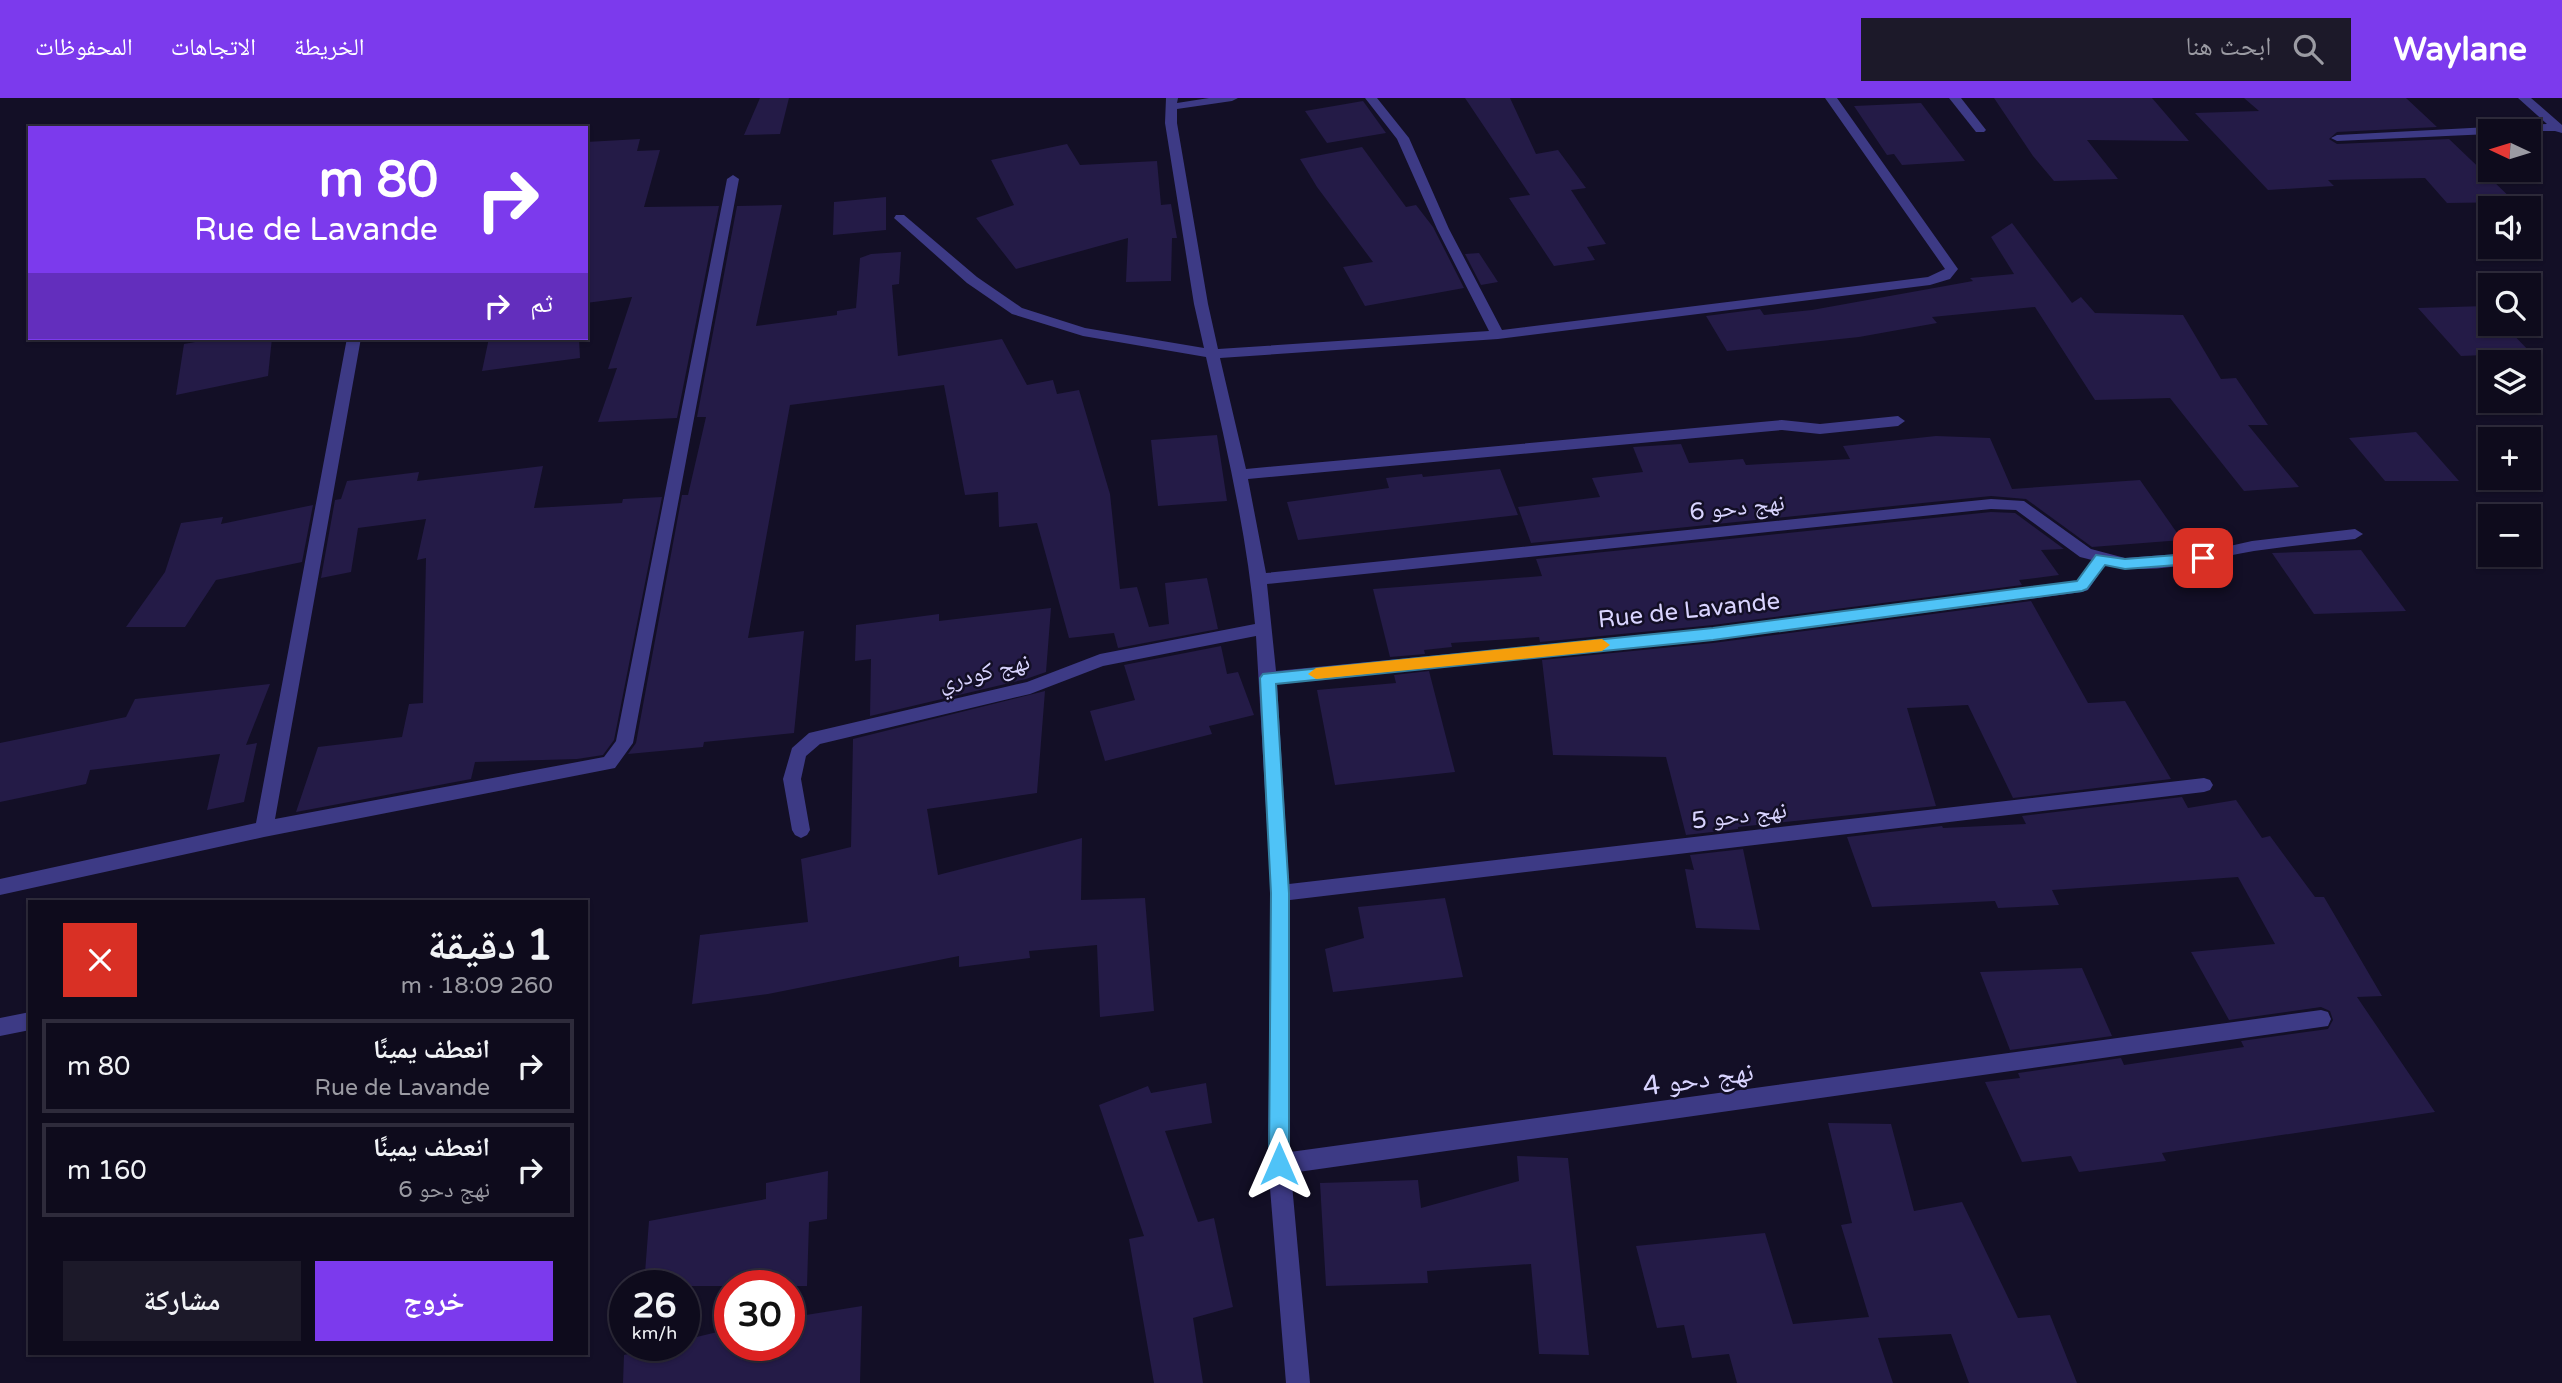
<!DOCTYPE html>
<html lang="ar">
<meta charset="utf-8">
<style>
:root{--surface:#0e0b1c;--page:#1c1929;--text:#f1f3f6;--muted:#9b9ba3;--line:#2e2b3b;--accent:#7c3aed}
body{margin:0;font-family:"Varela Round","Noto Naskh Arabic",sans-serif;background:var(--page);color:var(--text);direction:rtl;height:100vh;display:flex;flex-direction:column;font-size:26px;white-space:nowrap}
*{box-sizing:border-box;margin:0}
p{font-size:23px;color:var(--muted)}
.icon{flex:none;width:38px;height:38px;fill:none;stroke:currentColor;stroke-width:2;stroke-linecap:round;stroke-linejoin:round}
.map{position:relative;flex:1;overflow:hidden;direction:ltr}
.side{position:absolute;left:28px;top:802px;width:560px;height:455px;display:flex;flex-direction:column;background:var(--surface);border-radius:0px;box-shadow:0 2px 5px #0004,0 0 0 2px var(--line);direction:rtl}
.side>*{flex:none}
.banner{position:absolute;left:28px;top:28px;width:560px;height:214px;border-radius:0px;box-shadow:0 2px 5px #0004,0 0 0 2px var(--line);direction:rtl;background:#7c3aed;color:#fff;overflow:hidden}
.needle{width:46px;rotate:274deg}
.tools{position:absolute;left:2478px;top:21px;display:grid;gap:14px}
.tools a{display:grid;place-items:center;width:63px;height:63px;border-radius:0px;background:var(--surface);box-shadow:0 2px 5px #0004,0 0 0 2px var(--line);font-size:35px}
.speed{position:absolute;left:609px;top:1172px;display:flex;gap:14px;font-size:35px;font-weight:700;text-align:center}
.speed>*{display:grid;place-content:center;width:91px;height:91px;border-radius:50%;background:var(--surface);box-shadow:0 2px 5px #0004,0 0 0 2px var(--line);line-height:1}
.speed small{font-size:18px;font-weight:400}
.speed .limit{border:10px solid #d22;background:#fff;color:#111}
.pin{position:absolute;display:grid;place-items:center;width:60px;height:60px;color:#fff;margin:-30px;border-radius:14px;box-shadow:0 4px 10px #0006}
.me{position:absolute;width:77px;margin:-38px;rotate:0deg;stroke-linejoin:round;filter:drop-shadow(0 0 5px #0008)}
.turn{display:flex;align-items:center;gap:24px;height:147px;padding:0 35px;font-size:32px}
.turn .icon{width:91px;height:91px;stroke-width:2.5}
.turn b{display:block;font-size:49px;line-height:60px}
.then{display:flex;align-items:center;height:66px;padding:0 35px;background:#0003;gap:14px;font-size:26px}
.round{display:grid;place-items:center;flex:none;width:74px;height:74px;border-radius:0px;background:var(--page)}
.head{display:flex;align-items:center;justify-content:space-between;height:119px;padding:0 35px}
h1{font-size:42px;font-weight:700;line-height:52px}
.button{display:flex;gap:14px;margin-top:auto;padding:14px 35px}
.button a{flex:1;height:80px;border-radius:0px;background:var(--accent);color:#fff;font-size:28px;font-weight:700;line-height:80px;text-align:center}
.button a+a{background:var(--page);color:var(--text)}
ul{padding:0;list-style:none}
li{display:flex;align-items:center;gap:21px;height:94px;margin:0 14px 10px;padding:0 21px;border:4px solid var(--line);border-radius:0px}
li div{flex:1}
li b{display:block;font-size:26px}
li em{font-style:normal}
header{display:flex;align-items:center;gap:42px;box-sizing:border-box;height:98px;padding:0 35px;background:var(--accent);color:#fff}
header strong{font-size:33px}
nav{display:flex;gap:38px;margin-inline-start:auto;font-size:24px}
.search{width:490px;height:63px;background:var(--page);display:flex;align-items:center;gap:18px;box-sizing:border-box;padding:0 24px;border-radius:0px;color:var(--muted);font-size:26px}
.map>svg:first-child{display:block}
.building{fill:#241b47}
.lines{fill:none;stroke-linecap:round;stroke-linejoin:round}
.minor{fill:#3d3a85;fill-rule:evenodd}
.route{fill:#4fc3f7;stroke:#337fa1;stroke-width:2}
.slow{fill:#f59e0b}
.labels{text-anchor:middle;stroke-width:5;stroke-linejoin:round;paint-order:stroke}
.street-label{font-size:24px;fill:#d9d4ff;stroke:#130f26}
.near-street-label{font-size:28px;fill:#d9d4ff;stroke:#130f26}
</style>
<header>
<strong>Waylane</strong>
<div class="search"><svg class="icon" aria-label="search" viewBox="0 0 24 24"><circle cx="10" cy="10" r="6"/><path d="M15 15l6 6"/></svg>ابحث هنا</div>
<nav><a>الخريطة</a><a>الاتجاهات</a><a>المحفوظات</a></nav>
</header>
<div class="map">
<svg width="2562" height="1285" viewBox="0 0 2562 1285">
<rect width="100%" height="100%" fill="#130f26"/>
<!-- building -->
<g class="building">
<path d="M760,0H789L780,36L744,37Z"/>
<path d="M1465,0H1510L1536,56L1558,52L1586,90L1571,92L1606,146L1587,149L1595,162L1554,168L1509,100L1530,97Z"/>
<path d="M1994,0H2152L2189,43L2087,42L2118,81L2054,83L2033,58Z"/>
<path d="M2244,0H2406L2437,29L2337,34L2329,41L2337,46L2449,41L2515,104L2447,105L2425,80L2328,82L2334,88L2268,92L2195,15L2259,13Z"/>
<path d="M1363,3L1386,35L1327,45L1305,13Z"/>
<path d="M1921,5L1965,63L1902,67L1894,56L1887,57L1854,8Z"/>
<path d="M640,41L637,53L660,52L644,109L719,108L677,320L598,324L617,270L608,271L632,199L586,205V44Z"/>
<path d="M1067,46L1080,67L1157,63L1161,107L1171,106L1177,140H1172L1171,183L1126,184L1128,140L1016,171L976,120L1014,107L991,62Z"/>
<path d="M1362,49L1406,109L1416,107L1433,129L1464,190L1365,208L1343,169L1373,164L1317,89L1300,61Z"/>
<path d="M886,99V132L833,137L834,104Z"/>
<path d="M782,107L756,228L837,217V213L856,210L860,160L871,156L901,154L899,186L892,187L898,258L1002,241L1027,287L1053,282L1057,296L1079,292L1110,396L1120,491L1137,489L1149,529L1169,526L1165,485L1207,480L1218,531L1118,550L1114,535L1069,540L1037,425L999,429L998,394L965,397L944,287L790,307L748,540L804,533L794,635L704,644L703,649L628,656L636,645L682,397H688L706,319H697L737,108Z"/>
<path d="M2012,125L2072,205L2081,199L2095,215L2183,217L2221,281L2236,280L2268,327H2248L2299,389L2244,393L2170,300L2095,302L2035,209L1932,219L1937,225L1859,239L1727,253L1706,218L1760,211L1764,217L1812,212L1973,183L1970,180L2014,176L1991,139Z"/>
<path d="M1479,155L1498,184L1481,187L1465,156Z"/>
<path d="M2486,208L2490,213V226H2503L2531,255L2461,258L2418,210Z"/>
<path d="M218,240H272L268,278L176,297L184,246Z"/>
<path d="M489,240H579L580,260L482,273Z"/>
<path d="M2416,334L2459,383H2385L2349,340Z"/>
<path d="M1217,337L1227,403L1158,408L1151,342Z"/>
<path d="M1936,338L1990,340L2012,391L2140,382L2182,442L2092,449L2026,401L1991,398L1531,445L1518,409L1600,399L1592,380L1643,374L1633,349L1681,346L1689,365L1743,361L1746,367L1850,361L1843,348Z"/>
<path d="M543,368L534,410L622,405L623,401L662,399L614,642L603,657L577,661L475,664L471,681L296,714L318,649L402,639L409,606L423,605L426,460L417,462L426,421L358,430L351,474L321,480L335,402L341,401L347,383L419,374L417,383Z"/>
<path d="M1500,371L1518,417L1298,442L1287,404L1389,390L1386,380L1422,376L1423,379Z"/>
<path d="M313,407L302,464L216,482L185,529H126L165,474L181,425L223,419L221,426Z"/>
<path d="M1991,414L2015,415L2064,451L2041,452L2059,477L2019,482L2022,487L1713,527L1540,544L1539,539L1451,545L1452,549L1424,552L1425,556L1390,559L1373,491L1542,478L1536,461Z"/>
<path d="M2361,452L2406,513L2314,516L2272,455Z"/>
<path d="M2031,503L2088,605L2125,603L2171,681L2013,700L1968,607L1907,610L1936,708L1738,729V731L1686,737L1666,659L1553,657L1542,562L1713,545Z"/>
<path d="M1051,510L1046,574L1026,581L870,618L871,561L855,563L856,527L939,516V523Z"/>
<path d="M1221,548L1227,576L1238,574L1254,617L1209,628L1212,636L1105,663L1090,613L1135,602L1124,567Z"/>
<path d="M1429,573L1455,674L1335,687L1317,592L1396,585L1394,577Z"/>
<path d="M270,586L246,647L257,645L244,704L207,712L220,656L90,672L86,686L0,704V645L126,619L135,601Z"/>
<path d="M1045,593L1037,695L927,711L938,777L1082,740L1081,802L1145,800L1154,913L1100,919L1097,847L1029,853L1030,860L959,869V858L768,896L692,906L700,837L808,824L801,761L851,749L853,641Z"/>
<path d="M2182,699L2188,710L2236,702L2262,740L2270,738L2315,799H2324L2382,898L2357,899L2435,1014L2162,1055L2166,1063L2079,1074L2071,1058L2022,1064L1985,984L2020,980L2018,975L2121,960L2124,967L2244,949L2241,943L2328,931L2333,922L2330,913L2321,909L2229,922L2191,854L2275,846L2238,779L2052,792L2059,807L1998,810L1995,803L1872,809L1847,739L1942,728L1943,730L2026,726L2022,718Z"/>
<path d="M1743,751L1760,832L1696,830L1685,771L1694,772L1690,757Z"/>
<path d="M1445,800L1463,879L1333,894L1325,851L1364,840L1358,809Z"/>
<path d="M2082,870L2112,938L2010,952L1980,874Z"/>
<path d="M1206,985L1212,1025L1165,1033L1198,1124L1214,1120L1233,1209L1193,1220L1203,1285H1154L1129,1141L1144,1138L1099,1007L1148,988L1151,995Z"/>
<path d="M1828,1025L1891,1026L1914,1113L1962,1104L2018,1220L2050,1217L2077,1285H1969L1951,1236L1878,1240L1893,1285H1737L1729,1256L1692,1260L1684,1227L1657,1230L1636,1148L1765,1135L1793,1226L1869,1219L1841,1127L1852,1125Z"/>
<path d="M1517,1058L1568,1060L1589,1257L1539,1256L1531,1166L1427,1173L1428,1185L1326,1188L1320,1085L1418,1082L1421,1110L1519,1083Z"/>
<path d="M828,1073L827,1121L809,1124L807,1188H644L649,1123L766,1101V1085Z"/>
<path d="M862,1208L860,1285H623L624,1257L661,1248H684V1242L730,1231V1248H789V1216L806,1212V1217Z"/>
</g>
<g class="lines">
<!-- minor -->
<g class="minor">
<path d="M1166,0H1178L1177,5L1209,0H1238L1232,3L1177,11V25L1208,206L1218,251L1489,233L1437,131L1397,41L1365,0H1377L1409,40L1449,131L1502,232L1928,179L1945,171L1825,0H1837L1958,171L1950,181L1930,187L1498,241L1220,260L1246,371L1782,322L1820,326L1898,318L1905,323L1898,328L1820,336L1782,332L1248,381L1266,475L1991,401L2024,403L2091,451L2125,460L2203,454L2252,443L2355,431L2363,436L2355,441C2321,445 2287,448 2254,453C2205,461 2154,480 2106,466L2088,492L2082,494L1713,542L1277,586L1289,786L2204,680L2210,682L2213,687L2210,692L2204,694L1290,802V1054L2321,912L2328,914L2331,921L2328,928L1291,1075L1310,1285H1286L1268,1066L1271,795L1256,538L1103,568L1030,596L820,646L806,658L801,681L810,732L807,737L801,740L795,737L792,732L783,681L792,650L809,635L1027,584L1100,556L1255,526C1247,436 1226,348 1206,259L1083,238L1012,216L967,185L894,120L896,117H904L977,179L1022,210L1085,230L1204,250L1194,206L1165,25ZM1991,411L2016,412L2080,459L2092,462L2077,483L1713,530L1276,573L1267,486Z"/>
<path d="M1949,0H1961L1986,32L1984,34H1976Z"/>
<path d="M2518,0H2531L2562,27V35L2555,33H2490V36L2337,43L2331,40L2337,37L2547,26Z"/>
<path d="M733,77L739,81L633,645L615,670L264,739L0,797V781L256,725L347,240H361L275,721L604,659L616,643L727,81Z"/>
<path d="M30,914V932L0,938V920Z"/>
</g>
</g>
<!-- route -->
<path class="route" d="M2203,455L2210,460L2203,465L2125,471L2105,467L2087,491L2082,493L1713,542L1276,586L1289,795V1066L1286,1073L1279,1076L1272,1073L1269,1066L1271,795L1260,580L1263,576L1713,530L2077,483L2096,457L2125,461Z"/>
<!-- slow -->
<path class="slow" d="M1602,541L1610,547L1602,553L1316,581L1308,576L1316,570Z"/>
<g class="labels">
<!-- street labels -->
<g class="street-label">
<text transform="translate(1737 409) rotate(-6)" y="8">نهج دحو 6</text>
<text transform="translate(1689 512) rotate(-6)" y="8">Rue de Lavande</text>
<text transform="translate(984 574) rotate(-14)" y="8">نهج كودري</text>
<text transform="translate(1739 717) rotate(-7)" y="8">نهج دحو 5</text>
</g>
<!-- near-street labels -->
<g class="near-street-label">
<text transform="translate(1698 980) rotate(-8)" y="10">نهج دحو 4</text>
</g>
</g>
</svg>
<div class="tools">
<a><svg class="needle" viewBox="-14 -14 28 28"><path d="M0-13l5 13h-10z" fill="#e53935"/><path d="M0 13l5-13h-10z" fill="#9b9ba3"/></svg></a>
<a><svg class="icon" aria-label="sound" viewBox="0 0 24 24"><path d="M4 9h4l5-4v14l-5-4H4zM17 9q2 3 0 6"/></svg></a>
<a><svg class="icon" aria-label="search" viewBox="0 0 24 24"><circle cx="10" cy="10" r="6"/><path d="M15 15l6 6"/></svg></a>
<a><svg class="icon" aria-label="layers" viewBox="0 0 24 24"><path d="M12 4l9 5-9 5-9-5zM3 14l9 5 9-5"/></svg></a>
<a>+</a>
<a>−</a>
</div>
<div class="speed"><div>26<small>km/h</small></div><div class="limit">30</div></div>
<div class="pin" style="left:2203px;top:460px;background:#d93025"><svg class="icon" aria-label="arrive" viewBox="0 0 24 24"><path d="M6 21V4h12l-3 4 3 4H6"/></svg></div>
<svg class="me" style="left:1279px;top:1066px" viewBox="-20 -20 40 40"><path d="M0-17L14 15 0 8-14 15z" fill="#4fc3f7" stroke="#fff" stroke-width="4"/></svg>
<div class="banner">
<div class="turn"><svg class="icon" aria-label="right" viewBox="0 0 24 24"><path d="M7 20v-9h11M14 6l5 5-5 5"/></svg><div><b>80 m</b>Rue de Lavande</div></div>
<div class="then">ثم<svg class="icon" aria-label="right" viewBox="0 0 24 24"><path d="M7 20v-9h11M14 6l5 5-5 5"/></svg></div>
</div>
<section class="side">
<div class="head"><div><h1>1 دقيقة</h1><p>260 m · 18:09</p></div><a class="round" style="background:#d93025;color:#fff"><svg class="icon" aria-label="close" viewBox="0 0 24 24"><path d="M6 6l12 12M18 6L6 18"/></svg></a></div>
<ul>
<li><svg class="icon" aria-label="right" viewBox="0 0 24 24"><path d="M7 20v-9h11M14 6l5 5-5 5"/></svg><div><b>انعطف يمينًا</b><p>Rue de Lavande</p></div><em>80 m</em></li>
<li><svg class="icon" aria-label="right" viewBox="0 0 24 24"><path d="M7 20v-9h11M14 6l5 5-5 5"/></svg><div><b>انعطف يمينًا</b><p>نهج دحو 6</p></div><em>160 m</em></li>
</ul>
<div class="button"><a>خروج</a><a>مشاركة</a></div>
</section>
</div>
